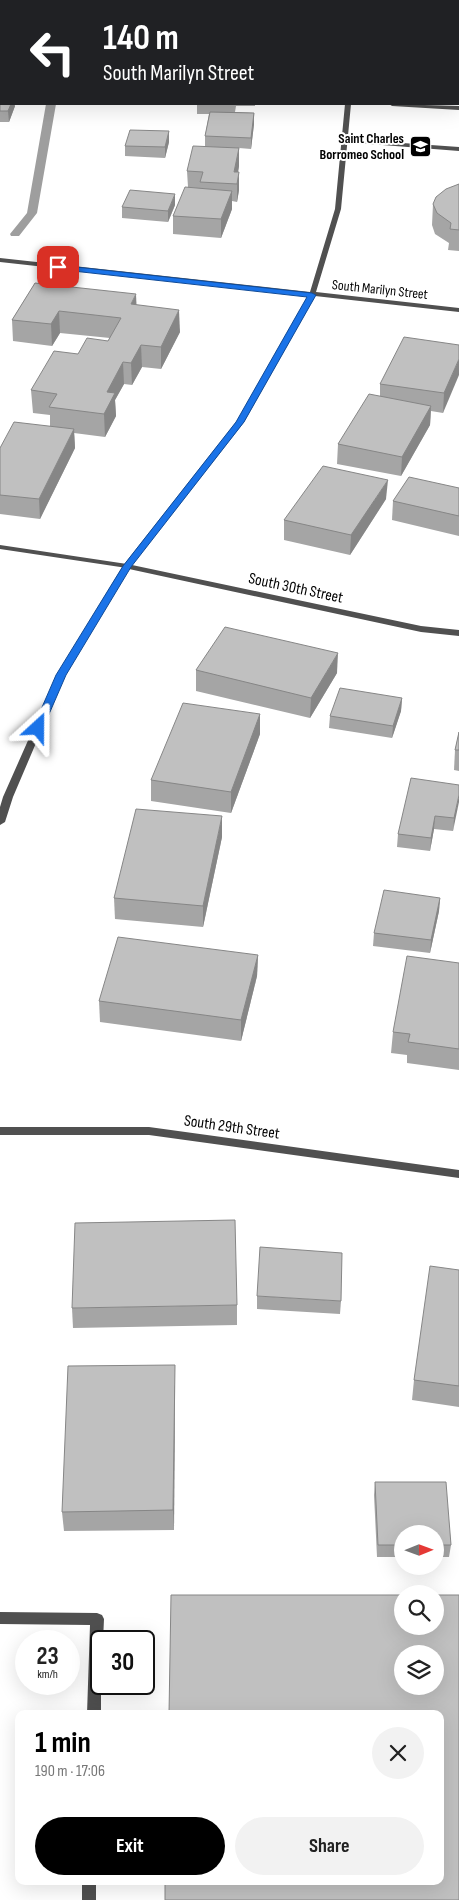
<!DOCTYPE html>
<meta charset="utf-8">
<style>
:root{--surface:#fff;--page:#f2f2f2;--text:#222;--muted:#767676;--accent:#000}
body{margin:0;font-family:"Sofia Sans Condensed",sans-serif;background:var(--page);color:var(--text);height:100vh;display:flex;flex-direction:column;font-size:19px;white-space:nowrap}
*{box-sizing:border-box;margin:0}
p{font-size:16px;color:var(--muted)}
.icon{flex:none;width:28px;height:28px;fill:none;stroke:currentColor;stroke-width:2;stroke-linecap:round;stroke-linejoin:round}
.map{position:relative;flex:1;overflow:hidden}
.sheet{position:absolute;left:15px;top:1710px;width:429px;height:175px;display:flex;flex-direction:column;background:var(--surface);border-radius:10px;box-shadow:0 5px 20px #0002}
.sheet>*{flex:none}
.top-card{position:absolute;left:0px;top:0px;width:460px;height:105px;box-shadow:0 5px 20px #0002;background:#202124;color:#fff;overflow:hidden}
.needle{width:32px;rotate:89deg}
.tools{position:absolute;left:394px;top:1525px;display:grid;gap:10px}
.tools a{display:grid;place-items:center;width:50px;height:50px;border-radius:50%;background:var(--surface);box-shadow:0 5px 20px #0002;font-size:25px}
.speed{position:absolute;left:15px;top:1630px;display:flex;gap:10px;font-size:25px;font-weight:700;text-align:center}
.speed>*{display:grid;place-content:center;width:65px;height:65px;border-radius:50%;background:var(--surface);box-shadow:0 5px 20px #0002;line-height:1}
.speed small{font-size:12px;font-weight:400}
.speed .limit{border:2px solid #111;border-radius:8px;background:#fff;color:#111}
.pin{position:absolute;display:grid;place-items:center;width:42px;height:42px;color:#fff;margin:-21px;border-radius:10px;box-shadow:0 2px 8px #0006}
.me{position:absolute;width:55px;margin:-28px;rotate:24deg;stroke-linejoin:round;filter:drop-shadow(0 0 4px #0008)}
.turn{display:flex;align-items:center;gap:18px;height:105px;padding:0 20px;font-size:22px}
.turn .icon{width:65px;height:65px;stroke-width:2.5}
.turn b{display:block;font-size:35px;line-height:42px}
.round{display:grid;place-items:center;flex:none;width:52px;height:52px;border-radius:26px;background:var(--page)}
.overview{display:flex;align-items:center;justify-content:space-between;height:85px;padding:0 20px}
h1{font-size:30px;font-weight:700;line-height:38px;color:var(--accent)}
.action{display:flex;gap:10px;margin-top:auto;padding:10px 20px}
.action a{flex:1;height:58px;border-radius:30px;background:var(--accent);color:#fff;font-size:20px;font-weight:700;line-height:58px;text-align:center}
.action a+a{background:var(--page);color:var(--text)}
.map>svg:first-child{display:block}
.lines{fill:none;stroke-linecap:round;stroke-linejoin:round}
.stream{fill:#9e9e9e;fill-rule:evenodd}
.lane{fill:#505050;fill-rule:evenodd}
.street{fill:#505050;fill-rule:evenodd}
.wall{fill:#a5a5a5}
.shaded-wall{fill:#868686}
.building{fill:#c0c0c0;stroke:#868686;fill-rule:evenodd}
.route{fill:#1a73e8;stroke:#114b97}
.labels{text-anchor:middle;stroke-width:4;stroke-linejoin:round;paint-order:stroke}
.far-poi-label{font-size:14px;font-weight:bold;fill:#000;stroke:#fff;text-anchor:end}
.far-street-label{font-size:14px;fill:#000;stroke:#fff}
.street-label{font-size:16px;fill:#000;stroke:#fff}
</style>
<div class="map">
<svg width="459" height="1900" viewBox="0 0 459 1900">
<rect width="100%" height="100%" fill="#fff"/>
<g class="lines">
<!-- stream -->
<g class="stream">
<rect x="59" y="0" width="9" height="1"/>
<path d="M46,104H56L37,213L19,236H11L10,234L27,213Z"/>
</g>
<!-- lane -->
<g class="lane">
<path d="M389,104L459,106V110L392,106Z"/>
<path d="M346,139L459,147V151L344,142V140Z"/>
<path d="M0,545L127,564L131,566L127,568L0,549Z"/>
<path d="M0,1612L97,1613L102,1615L104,1619L103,1641H101V1714H87L90,1625L0,1624Z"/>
<rect x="82" y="1881" width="14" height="19"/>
</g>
<!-- street -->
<g class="street">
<rect x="338" y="0" width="6" height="1"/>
<path d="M345,104H351L341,209L316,292L459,308V312L315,296L244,422L132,565L421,626L459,630V636L421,632L129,569L65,675L13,797L5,822L0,825V807L3,797L57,675L123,566L237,421L308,296L0,262V258L310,292L335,209Z"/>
<path d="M0,1127H149L459,1170V1178L149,1135H0Z"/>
</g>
</g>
<!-- wall -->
<g class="wall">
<rect x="0" y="14" width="1" height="22"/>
<path d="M0,95L1,104H14L15,106L9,122H0Z"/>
<path d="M197,104H255V106H236L235,112L254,113V124L251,149L239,148V166L238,172L239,190L237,202L232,201V209L221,238L173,234V216L188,187L187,171L205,147V136L209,114H197Z"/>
<path d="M169,131V142L165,158L125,156V146Z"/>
<path d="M459,184V251L448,250L449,243L435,234L432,225L433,204Z"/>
<path d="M175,205L168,222L122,218V207Z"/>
<path d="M35,283L137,305L180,332L161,369L142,367L132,385L124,384L115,400L116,416L105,437L74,433L75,448L40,519L0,514V448L50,426V415L33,413L31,390L78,354L108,341L110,338L60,333L52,346L13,341L12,320Z"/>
<path d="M459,345L443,413L431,411L430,425L401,476L337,464L338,444L380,396V384Z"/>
<path d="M459,488V536L392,520L393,501Z"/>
<path d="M386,499L350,555L284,540V520Z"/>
<path d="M196,670L337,673L310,718L196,691Z"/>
<path d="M402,698L401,711L392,738L329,728L330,716Z"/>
<path d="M260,714V734L231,813L151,801V780Z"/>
<path d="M459,732V771L454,770L455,750Z"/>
<path d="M459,785L453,831L434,829L430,851L397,847L398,834Z"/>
<path d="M222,837L203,927L115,919L114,898Z"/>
<path d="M440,898L439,911L430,953L373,946L374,933Z"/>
<path d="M258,955L257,976L241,1041L100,1022L99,1001Z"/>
<path d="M459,963V1070L407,1063V1055L391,1053L393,1032Z"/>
<path d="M459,1270V1407L412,1400L414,1380Z"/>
<path d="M257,1296L341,1301L340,1314L257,1309Z"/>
<path d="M237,1305V1325L73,1328L72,1308Z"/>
<path d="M175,1385L174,1530L64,1531L62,1512Z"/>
<path d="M375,1482L451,1545L449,1557H435V1534H402V1557H377L374,1495Z"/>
</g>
<!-- shaded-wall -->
<g class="shaded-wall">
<path d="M11,104H14L15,106L9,122L8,111Z"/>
<path d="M254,113V124L251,149V138Z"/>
<path d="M169,131V142L165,158V147Z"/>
<path d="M239,148V166L236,184L234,172Z"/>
<path d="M239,172V190L237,202V184Z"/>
<path d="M232,191V209L221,238V219Z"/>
<path d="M175,194V205L168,222V211Z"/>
<path d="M136,294L137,316L131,304Z"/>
<path d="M179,310L180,332L161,369V347Z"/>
<path d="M59,311L60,333L52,346L51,324Z"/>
<path d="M141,345L142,367L132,385L131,363Z"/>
<path d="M459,359V375L443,413L444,393Z"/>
<path d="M123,362L124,384L115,400L116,416L105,437L104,414L107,392Z"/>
<path d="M431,406L430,425L401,476L402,457Z"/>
<path d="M74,429L75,448L40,519L39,499Z"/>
<path d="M388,480L386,499L350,555L351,535Z"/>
<path d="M338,653L337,673L310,718L311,698Z"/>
<path d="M402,698L401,711L392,738L393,726Z"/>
<path d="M260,714V734L231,813V792Z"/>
<path d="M459,795V802L453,831L454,818Z"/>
<path d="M222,816V837L203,927V906Z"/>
<path d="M435,816L434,829L430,851L431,838Z"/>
<path d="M440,898L439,911L430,953L431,940Z"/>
<path d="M258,955L257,976L241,1041V1020Z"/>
<path d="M175,1365V1385L174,1530L173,1510Z"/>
</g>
<!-- building -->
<g class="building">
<path d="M193,0H252L253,1H193Z"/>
<rect x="0" y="14" width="1" height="12"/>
<path d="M0,95H1V104H11L8,111H0Z"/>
<path d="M210,112L254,113L251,138L205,136Z"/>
<path d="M130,130L169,131L165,147L125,146Z"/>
<path d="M193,146L239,148L234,172H239L237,184L200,182L203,172L187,171Z"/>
<path d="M459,184V230L450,229L451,223L437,213L433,204L436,197L446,189Z"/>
<path d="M185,187L232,191L221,219L173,216Z"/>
<path d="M130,190L175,194L168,211L122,207Z"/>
<path d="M35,283L136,294L131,304L179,310L161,347L141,345L131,363L123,362L107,392L115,393L104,414L49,407L57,394L31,390L54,351L78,354L87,338L108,341L121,318L59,311L51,324L12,320Z"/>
<path d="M404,337L459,345V359L444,393L380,384Z"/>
<path d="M369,394L431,406L402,457L338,444Z"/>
<path d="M14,422L74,429L39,499L0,495V448Z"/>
<path d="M323,466L388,480L351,535L284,520Z"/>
<path d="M409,477L459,488V516L393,501Z"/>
<path d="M225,627L338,653L311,698L196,670Z"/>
<path d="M340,688L402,698L393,726L330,716Z"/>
<path d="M183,703L260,714L231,792L151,780Z"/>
<path d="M459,732V750H455Z"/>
<path d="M411,778L459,785V795L454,818L435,816L431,838L398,834Z"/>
<path d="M136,809L222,816L203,906L114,898Z"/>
<path d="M384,890L440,898L431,940L374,933Z"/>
<path d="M118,937L258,955L241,1020L99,1001Z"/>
<path d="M407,956L459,963V1049L408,1042L410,1034L393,1032Z"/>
<path d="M235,1220L237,1305L72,1308L75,1223Z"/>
<path d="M260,1247L342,1253L341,1301L257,1296Z"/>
<path d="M430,1266L459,1270V1386L414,1380Z"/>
<path d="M175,1365L173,1510L62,1512L68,1366Z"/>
<path d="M375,1482H446L451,1545H435V1534H402V1545H378Z"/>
<path d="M171,1595H402V1626H435V1595H459V1900H165V1881H440V1714H169ZM402,1654H435V1686H402Z"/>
</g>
<!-- route -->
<path class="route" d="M58,265L312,293L316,295L244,422L131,567L66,675L43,728L38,731L33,728L56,675L123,566L236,422L307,297L55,269V265Z"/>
<!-- icons -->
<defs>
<symbol id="school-square" viewBox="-11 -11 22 22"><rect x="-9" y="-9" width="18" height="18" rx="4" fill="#000" stroke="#fff"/><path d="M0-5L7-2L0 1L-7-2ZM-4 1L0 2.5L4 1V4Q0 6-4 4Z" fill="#fff"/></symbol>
</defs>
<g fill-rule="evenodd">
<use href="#school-square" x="408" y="134" width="25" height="25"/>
</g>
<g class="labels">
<!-- far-poi labels -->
<g class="far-poi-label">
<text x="404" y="143">Saint Charles<tspan x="404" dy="16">Borromeo School</tspan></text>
</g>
<!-- far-street labels -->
<g class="far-street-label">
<text transform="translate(380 289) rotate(6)" y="5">South Marilyn Street</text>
</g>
<!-- street labels -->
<g class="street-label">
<text transform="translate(296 587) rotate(12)" y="6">South 30th Street</text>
<text transform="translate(232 1126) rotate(8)" y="6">South 29th Street</text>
</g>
</g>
</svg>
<div class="tools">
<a><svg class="needle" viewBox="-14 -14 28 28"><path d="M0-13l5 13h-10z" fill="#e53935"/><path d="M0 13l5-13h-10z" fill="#767676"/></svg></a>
<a><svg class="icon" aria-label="search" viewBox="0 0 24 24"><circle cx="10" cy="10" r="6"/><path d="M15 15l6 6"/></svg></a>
<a><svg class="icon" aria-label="layers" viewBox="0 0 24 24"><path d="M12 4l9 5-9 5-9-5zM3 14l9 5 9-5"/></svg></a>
</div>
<div class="speed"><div>23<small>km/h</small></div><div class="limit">30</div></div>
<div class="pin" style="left:58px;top:267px;background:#d93025"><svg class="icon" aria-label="arrive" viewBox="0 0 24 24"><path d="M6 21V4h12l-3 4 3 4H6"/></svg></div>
<svg class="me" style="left:38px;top:728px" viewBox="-20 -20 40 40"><path d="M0-17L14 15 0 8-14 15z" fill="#1a73e8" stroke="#fff" stroke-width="4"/></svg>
<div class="top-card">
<div class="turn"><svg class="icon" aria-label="left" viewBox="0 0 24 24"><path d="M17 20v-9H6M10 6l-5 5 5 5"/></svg><div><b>140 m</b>South Marilyn Street</div></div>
</div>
<section class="sheet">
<div class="overview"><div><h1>1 min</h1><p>190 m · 17:06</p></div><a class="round"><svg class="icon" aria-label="close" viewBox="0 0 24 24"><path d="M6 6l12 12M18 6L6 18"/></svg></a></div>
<div class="action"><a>Exit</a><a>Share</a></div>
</section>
</div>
